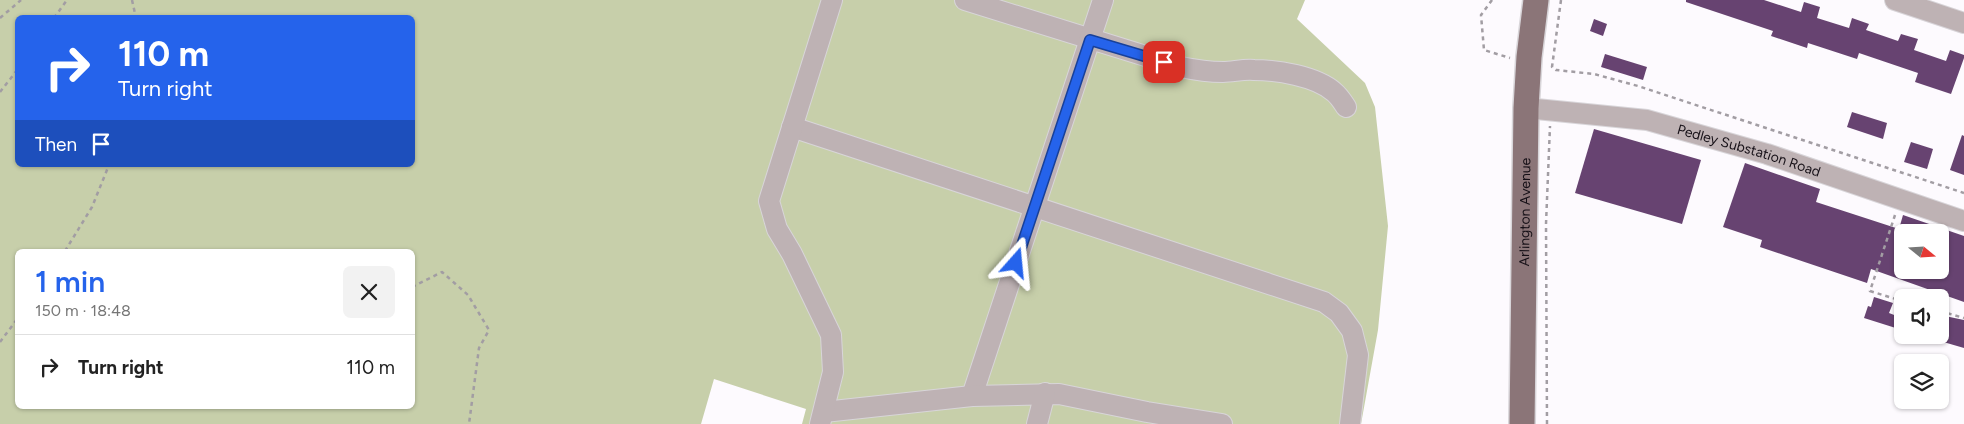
<!DOCTYPE html>
<meta charset="utf-8">
<style>
:root{--surface:#fff;--page:#f2f2f2;--text:#222;--muted:#767676;--line:#e0e0e0;--accent:#2563eb}
body{margin:0;font-family:Figtree,sans-serif;background:var(--page);color:var(--text);height:100vh;display:flex;flex-direction:column;font-size:19px;white-space:nowrap}
*{box-sizing:border-box;margin:0}
p{font-size:16px;color:var(--muted)}
.icon{flex:none;width:28px;height:28px;fill:none;stroke:currentColor;stroke-width:2;stroke-linecap:round;stroke-linejoin:round}
.map{position:relative;flex:1;overflow:hidden}
.sheet{position:absolute;left:15px;top:249px;width:400px;height:160px;display:flex;flex-direction:column;background:var(--surface);border-radius:8px;box-shadow:0 1px 4px #0004}
.sheet>*{flex:none}
.banner{position:absolute;left:15px;top:15px;width:400px;height:152px;border-radius:8px;box-shadow:0 1px 4px #0004;background:#2563eb;color:#fff;overflow:hidden}
.needle{width:32px;rotate:108deg}
.buttons{position:absolute;left:1894px;top:224px;display:grid;gap:10px}
.buttons a{display:grid;place-items:center;width:55px;height:55px;border-radius:8px;background:var(--surface);box-shadow:0 1px 4px #0004;font-size:25px}
.pin{position:absolute;display:grid;place-items:center;width:42px;height:42px;color:#fff;margin:-21px;border-radius:10px;box-shadow:0 2px 8px #0006}
.me{position:absolute;width:55px;margin:-28px;rotate:18deg;stroke-linejoin:round;filter:drop-shadow(0 0 4px #0008)}
.turn{display:flex;align-items:center;gap:18px;height:105px;padding:0 20px;font-size:22px}
.turn .icon{width:65px;height:65px;stroke-width:2.5}
.turn b{display:block;font-size:35px;line-height:42px}
.then{display:flex;align-items:center;height:48px;padding:0 20px;background:#0003;gap:10px;font-size:19px}
.round{display:grid;place-items:center;flex:none;width:52px;height:52px;border-radius:8px;background:var(--page)}
.headline{display:flex;align-items:center;justify-content:space-between;height:85px;padding:0 20px}
h1{font-size:30px;font-weight:600;line-height:38px;color:var(--accent)}
ul{padding:0;list-style:none}
li{display:flex;align-items:center;gap:15px;height:65px;padding:0 20px;border-top:1px solid var(--line)}
li div{flex:1}
li b{display:block;font-size:19px}
li em{font-style:normal}
.map>svg:first-child{display:block}
.green{fill:#c7cfaa;fill-rule:evenodd}
.building{fill:#674371;fill-rule:evenodd}
.lines{fill:none;stroke-linecap:round;stroke-linejoin:round}
.minor-casing{stroke:#d8d5d9;stroke-width:22}
.major-casing{stroke:#d8d5d9;stroke-width:28}
.path{stroke:#a29da3;stroke-width:2.5;stroke-dasharray:4 4;stroke-linecap:butt}
.minor{stroke:#beb2b4;stroke-width:20}
.major{stroke:#8b7578;stroke-width:25}
.route-casing{stroke:#184099;stroke-width:12}
.route{stroke:#2563eb;stroke-width:9}
.labels{text-anchor:middle;stroke-width:5;stroke-linejoin:round;paint-order:stroke}
.street-label{font-size:14px;fill:#161017;stroke:#fff}
</style>
<div class="map">
<svg width="1964" height="424" viewBox="0 0 1964 424">
<rect width="100%" height="100%" fill="#fdfafe"/>
<!-- green -->
<path class="green" d="M0,0H1305L1297,19L1365,83L1375,107L1388,226L1378,330L1361,424H802L806,409L714,379L701,424H0ZM18,18H412V165H18ZM18,251H412V406H18Z"/>
<!-- building -->
<g class="building">
<path d="M1686,0H1764L1801,12L1804,2L1820,7L1817,18L1849,28L1852,18L1869,24L1866,30L1898,41L1901,34L1918,39L1914,50L1946,61L1950,50L1964,55V58L1951,94L1915,82L1918,73L1859,53L1857,59L1808,43L1807,48L1771,36L1773,31L1686,2Z"/>
<path d="M1594,19L1607,24L1603,36L1590,31Z"/>
<path d="M1605,54L1647,67L1643,80L1601,67Z"/>
<path d="M1852,112L1887,123L1883,139L1847,127Z"/>
<path d="M1594,129L1701,160L1682,224L1575,193Z"/>
<path d="M1962,135L1964,136V175L1950,170Z"/>
<path d="M1911,142L1933,149L1927,169L1904,162Z"/>
<path d="M1745,163L1820,189L1816,202L1899,229L1903,215L1964,236V302L1871,269L1867,283L1760,247L1762,240L1723,227ZM1902,232H1940V270H1902Z"/>
<path d="M1874,297L1893,303L1889,313L1902,318V330L1864,318L1868,306L1871,307Z"/>
<path d="M1940,315L1964,320V348L1940,341Z"/>
</g>
<g class="lines">
<defs>
<g id="minor">
<path d="M965,0L1181,67C1195,70 1208,72 1223,72C1233,72 1243,69 1254,70C1277,70 1316,76 1334,92C1339,96 1342,101 1346,107"/>
<path d="M1895,0L1964,23"/>
<path id="s1" d="M1526,108L1647,120L1767,154L1964,221"/>
<path d="M792,127L1324,302L1339,313L1352,331L1358,355L1350,424"/>
<path d="M972,396L1103,0"/>
<path d="M824,412L972,396L1059,394L1147,412L1222,424"/>
<path d="M820,424L833,372L831,335L792,254L777,229L769,201L832,0"/>
<path d="M1037,424L1045,393"/>
</g>
<g id="major">
<path id="s2" d="M1522,424L1526,108L1529,57L1536,0"/>
</g>
</defs>
<!-- minor casing -->
<use href="#minor" class="minor-casing"/>
<!-- major casing -->
<use href="#major" class="major-casing"/>
<!-- path -->
<g class="path">
<path d="M132,0L136,18"/>
<path d="M1492,0L1481,15L1484,50L1510,58"/>
<path d="M1561,0L1552,67L1556,70L1594,74L1638,86L1964,193"/>
<path d="M0,18L21,0"/>
<path d="M54,18L67,0"/>
<path d="M0,92L18,69"/>
<path d="M1895,215L1870,291L1902,301"/>
<path d="M65,251L92,207L109,165"/>
<path d="M412,287L442,272L468,295L489,330L479,348L469,424"/>
<path d="M1940,311L1964,318"/>
<path d="M0,342L18,318"/>
<path d="M1547,424L1546,224L1550,126"/>
</g>
<!-- minor -->
<use href="#minor" class="minor"/>
<!-- major -->
<use href="#major" class="major"/>
</g>
<g class="lines">
<defs>
<path id="route" d="M1016,263L1090,40L1164,62"/>
</defs>
<!-- route casing -->
<use href="#route" class="route-casing"/>
<!-- route -->
<use href="#route" class="route"/>
</g>
<g class="labels">
<!-- street labels -->
<g class="street-label">
<text dy="5" stroke="none"><textPath href="#s1" startOffset="228">Pedley Substation Road</textPath></text>
<text dy="5" stroke="none"><textPath href="#s2" startOffset="212">Arlington Avenue</textPath></text>
</g>
</g>
</svg>
<div class="buttons">
<a><svg class="needle" viewBox="-14 -14 28 28"><path d="M0-13l5 13h-10z" fill="#e53935"/><path d="M0 13l5-13h-10z" fill="#767676"/></svg></a>
<a><svg class="icon" aria-label="sound" viewBox="0 0 24 24"><path d="M4 9h4l5-4v14l-5-4H4zM17 9q2 3 0 6"/></svg></a>
<a><svg class="icon" aria-label="layers" viewBox="0 0 24 24"><path d="M12 4l9 5-9 5-9-5zM3 14l9 5 9-5"/></svg></a>
</div>
<div class="pin" style="left:1164px;top:62px;background:#d93025"><svg class="icon" aria-label="arrive" viewBox="0 0 24 24"><path d="M6 21V4h12l-3 4 3 4H6"/></svg></div>
<svg class="me" style="left:1016px;top:263px" viewBox="-20 -20 40 40"><path d="M0-17L14 15 0 8-14 15z" fill="#2563eb" stroke="#fff" stroke-width="4"/></svg>
<div class="banner">
<div class="turn"><svg class="icon" aria-label="right" viewBox="0 0 24 24"><path d="M7 20v-9h11M14 6l5 5-5 5"/></svg><div><b>110 m</b>Turn right</div></div>
<div class="then">Then<svg class="icon" aria-label="arrive" viewBox="0 0 24 24"><path d="M6 21V4h12l-3 4 3 4H6"/></svg></div>
</div>
<section class="sheet">
<div class="headline"><div><h1>1 min</h1><p>150 m · 18:48</p></div><a class="round"><svg class="icon" aria-label="close" viewBox="0 0 24 24"><path d="M6 6l12 12M18 6L6 18"/></svg></a></div>
<ul>
<li><svg class="icon" aria-label="right" viewBox="0 0 24 24"><path d="M7 20v-9h11M14 6l5 5-5 5"/></svg><div><b>Turn right</b></div><em>110 m</em></li>
</ul>
</section>
</div>
